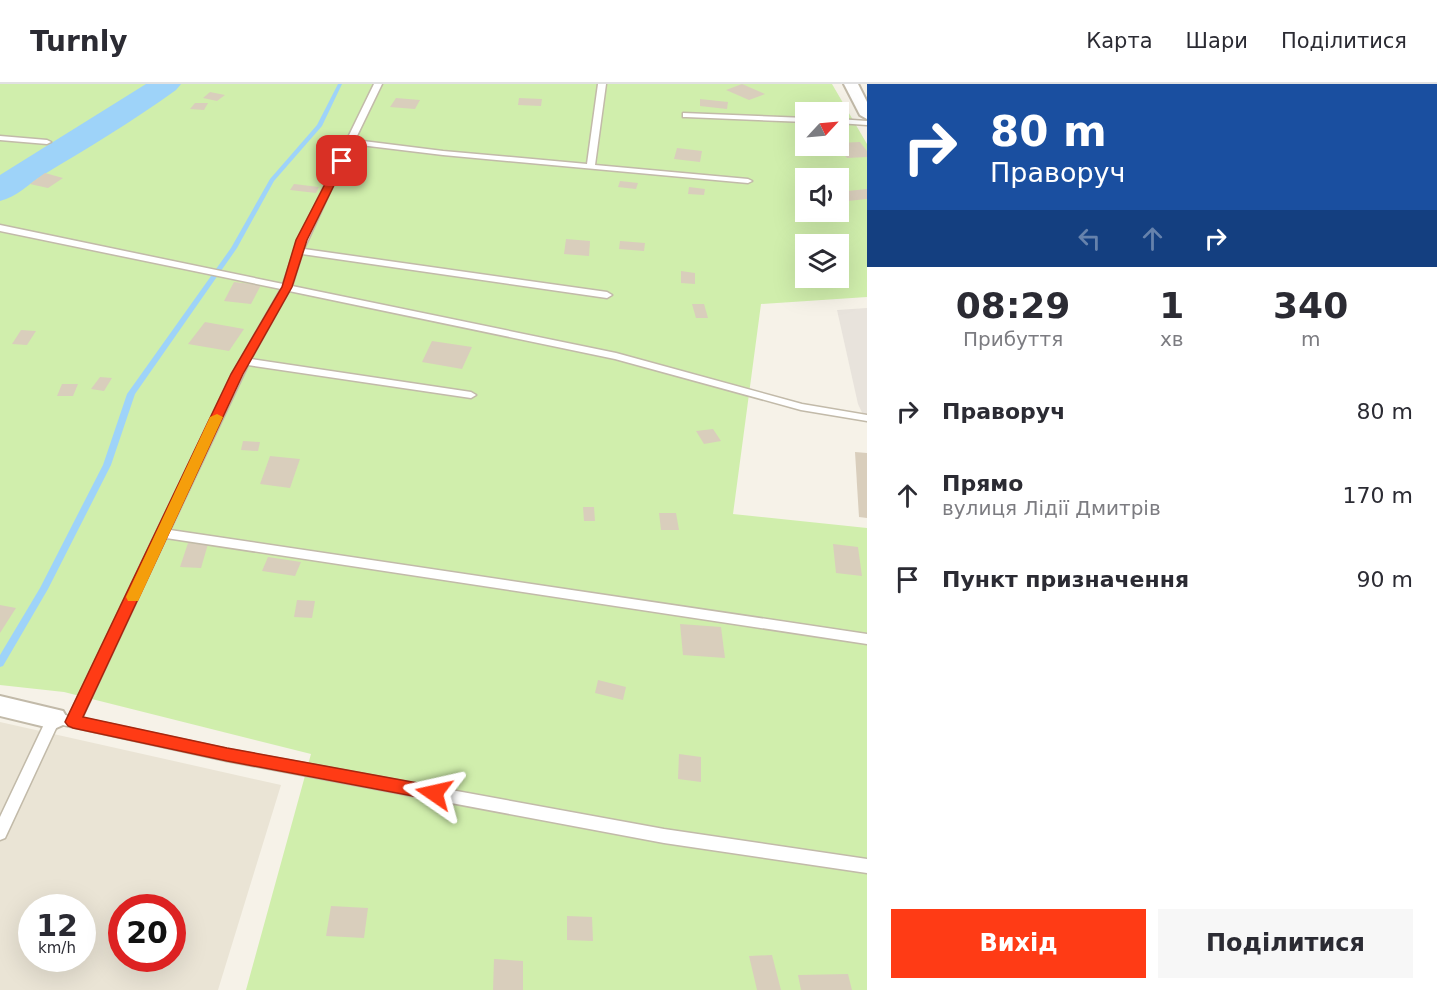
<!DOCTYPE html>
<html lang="uk">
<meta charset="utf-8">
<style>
:root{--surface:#fff;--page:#f7f7f7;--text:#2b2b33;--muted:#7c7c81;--line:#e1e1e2;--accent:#ff3b15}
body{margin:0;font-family:"DejaVu Sans",sans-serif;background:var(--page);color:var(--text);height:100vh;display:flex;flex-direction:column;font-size:22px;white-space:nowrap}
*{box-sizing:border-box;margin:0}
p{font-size:20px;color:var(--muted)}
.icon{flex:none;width:33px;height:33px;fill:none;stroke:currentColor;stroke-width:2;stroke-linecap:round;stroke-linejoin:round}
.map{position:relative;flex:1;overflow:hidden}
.details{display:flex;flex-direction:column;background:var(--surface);width:570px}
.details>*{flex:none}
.banner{background:#1a4fa0;color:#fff;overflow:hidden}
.needle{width:39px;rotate:64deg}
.fabs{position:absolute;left:795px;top:18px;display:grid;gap:12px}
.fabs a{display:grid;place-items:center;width:54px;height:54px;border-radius:0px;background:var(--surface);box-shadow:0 6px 24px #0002;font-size:30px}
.speed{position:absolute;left:18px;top:810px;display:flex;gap:12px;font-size:30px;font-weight:700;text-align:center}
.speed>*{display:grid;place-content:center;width:78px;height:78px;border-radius:50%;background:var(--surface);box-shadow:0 6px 24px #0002;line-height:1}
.speed small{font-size:15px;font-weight:400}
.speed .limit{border:9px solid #d22;background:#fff;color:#111}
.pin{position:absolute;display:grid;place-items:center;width:51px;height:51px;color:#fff;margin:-26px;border-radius:12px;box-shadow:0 3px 9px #0006}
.me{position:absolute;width:66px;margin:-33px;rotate:281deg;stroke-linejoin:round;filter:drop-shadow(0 0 4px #0008)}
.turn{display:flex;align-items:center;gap:21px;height:126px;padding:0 24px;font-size:27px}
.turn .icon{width:78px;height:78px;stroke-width:2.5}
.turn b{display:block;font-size:42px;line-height:51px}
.lanes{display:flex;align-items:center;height:57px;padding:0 24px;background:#0003;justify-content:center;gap:30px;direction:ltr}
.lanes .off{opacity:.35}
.eta{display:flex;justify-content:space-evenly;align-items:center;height:102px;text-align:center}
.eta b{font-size:36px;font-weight:700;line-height:42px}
.action{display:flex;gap:12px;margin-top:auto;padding:12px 24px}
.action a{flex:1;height:69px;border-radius:0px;background:var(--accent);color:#fff;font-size:24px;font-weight:700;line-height:69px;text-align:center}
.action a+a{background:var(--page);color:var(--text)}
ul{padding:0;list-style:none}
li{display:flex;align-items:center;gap:18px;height:84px;padding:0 24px}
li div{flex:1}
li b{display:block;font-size:22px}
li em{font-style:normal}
header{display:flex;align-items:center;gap:36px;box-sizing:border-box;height:84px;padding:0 30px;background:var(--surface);border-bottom:2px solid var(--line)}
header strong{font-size:28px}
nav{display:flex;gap:33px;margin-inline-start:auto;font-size:21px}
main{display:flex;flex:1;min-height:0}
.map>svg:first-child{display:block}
.residential{fill:#eae4d5;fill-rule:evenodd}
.industrial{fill:#e8e3dc}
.green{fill:#d0eeac;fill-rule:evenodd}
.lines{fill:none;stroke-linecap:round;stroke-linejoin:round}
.stream{fill:#9ed3f9;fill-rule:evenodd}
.river{fill:#9ed3f9;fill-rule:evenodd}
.building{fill:#d9cebc}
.lane-casing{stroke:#c2baa9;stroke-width:3}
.street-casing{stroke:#c2baa9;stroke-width:4}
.lane{fill:#fff;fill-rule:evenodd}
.street{fill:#fff;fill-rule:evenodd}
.route{fill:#ff3b15;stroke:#a6260e;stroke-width:1.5}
.slow{fill:#f59e0b}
</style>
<header>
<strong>Turnly</strong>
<nav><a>Карта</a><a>Шари</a><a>Поділитися</a></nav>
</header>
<main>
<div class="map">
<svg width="867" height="906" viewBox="0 0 867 906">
<rect width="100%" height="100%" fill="#f6f2e8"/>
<!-- residential -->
<path class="residential" d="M0,638L281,701L218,906H0ZM32,824H82V874H32ZM122,824H172V874H122Z"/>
<!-- industrial -->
<path class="industrial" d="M867,224V339L858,320L837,226Z"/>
<!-- green -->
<path class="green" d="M0,0H832L867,60V213L761,220L733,430L867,444V906H246L311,670L64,608L0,601ZM806,28H838V62H806ZM806,94H838V128H806ZM806,160H838V194H806Z"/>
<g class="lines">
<!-- stream -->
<path class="stream" d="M338,0H342L322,42L274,97L237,164L135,310L111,381L48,505L3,582L0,583V571L40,504L103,381L127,310L231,164L270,95L317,41Z"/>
<!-- river -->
<path class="river" d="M146,0H181L176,6C133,37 88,64 43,91C28,100 17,113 0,117V91Z"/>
</g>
<!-- building -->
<g class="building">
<path d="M742,0L765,10L749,16L726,6Z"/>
<path d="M210,8L225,11L217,17L203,14Z"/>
<path d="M396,14L420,16L415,25L390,23Z"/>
<path d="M519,14L542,15L541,22L518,21Z"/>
<path d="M700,15L728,18L727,25L700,22Z"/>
<path d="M195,19H208L204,26L190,25Z"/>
<path d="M326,53L344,55L341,61L323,59Z"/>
<path d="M860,58L867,67V73L847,74L837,62L838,59Z"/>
<path d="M677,64L702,67L700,78L674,75Z"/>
<path d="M45,89L63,94L48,104L30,100Z"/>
<path d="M620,97L638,99L636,105L618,103Z"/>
<path d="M294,100L319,103L316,109L290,106Z"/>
<path d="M689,103L705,105L704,111L688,110Z"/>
<path d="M867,105V115L838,118V108Z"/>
<path d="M566,155L590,157L589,172L564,170Z"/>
<path d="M620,157L645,159L644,167L619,165Z"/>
<path d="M681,187L695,189V200L681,199Z"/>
<path d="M234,198L261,201L251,220L224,217Z"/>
<path d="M692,220H704L708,234H696Z"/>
<path d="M205,238L244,245L229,267L188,260Z"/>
<path d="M21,246L36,247L27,261L12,260Z"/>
<path d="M432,257L472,263L462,285L422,278Z"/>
<path d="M100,293L112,294L104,307L91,305Z"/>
<path d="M62,300H78L73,312H57Z"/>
<path d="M713,345L721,357L704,360L696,347Z"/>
<path d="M243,357L260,358L258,367L241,366Z"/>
<path d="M855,368L867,369V434L859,433Z"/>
<path d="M270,372L300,375L290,404L260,400Z"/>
<path d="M583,423H594L595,437H584Z"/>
<path d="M659,429H676L679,446H661Z"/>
<path d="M188,459L208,460L201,484L180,483Z"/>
<path d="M833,460L858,463L862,492L836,489Z"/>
<path d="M268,473L301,478L295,492L262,487Z"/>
<path d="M297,516L315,517L312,534L294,533Z"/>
<path d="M0,521L16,524L0,549Z"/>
<path d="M680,540L721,543L725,574L683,571Z"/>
<path d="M598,596L626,603L623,616L595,609Z"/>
<path d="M679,670L701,673V698L678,695Z"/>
<path d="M331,822L368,824L364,854L326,852Z"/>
<path d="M567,832L592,833L593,857L567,856Z"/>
<path d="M772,871L781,906H757L749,872Z"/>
<path d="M494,875L523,877V906H493Z"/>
<path d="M848,890L852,906H801L798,891Z"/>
</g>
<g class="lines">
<defs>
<g id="lane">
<path d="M374,0H382L355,56L443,67L587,80L598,0H606L595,81L748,95L752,97L748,99L443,71L352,60L304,165L607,208L612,211L607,214L302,170L292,202L616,269L802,320L867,331V337L801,326L615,275L289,207L251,275L471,308L476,311L471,314L248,281L170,446L867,550V560L166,454L82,634L227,665L664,745L867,775V789L664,759L227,677L58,640L5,754L0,756V733L47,634L49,630L54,628L69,632L232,290L281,205L0,147V141L283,200L298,156Z"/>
<path d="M683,29L806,34V38L686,33H683Z"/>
<path d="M838,35L867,37V41L838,39Z"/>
<path d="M0,52L47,56L51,58L47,60L0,56Z"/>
</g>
<g id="street">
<path d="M844,0H858L867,18V35L860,31Z"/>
<path d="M0,612L63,627L67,634L63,641L54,645L0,632Z"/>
</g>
</defs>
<!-- lane casing -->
<use href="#lane" class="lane-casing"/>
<!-- street casing -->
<use href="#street" class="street-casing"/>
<!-- lane -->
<use href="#lane" class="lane"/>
<!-- street -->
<use href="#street" class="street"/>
</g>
<!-- route -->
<path class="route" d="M338,75L346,77L307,156L292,203L243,290L83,633L227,664L434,702L440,704L442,709L440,714L434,716L227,677L73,644L68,642L65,638L231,290L282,203L296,156Z"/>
<!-- slow -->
<path class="slow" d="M217,330L223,333L140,513L138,517H128L126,513L210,333Z"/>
</svg>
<div class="fabs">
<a><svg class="needle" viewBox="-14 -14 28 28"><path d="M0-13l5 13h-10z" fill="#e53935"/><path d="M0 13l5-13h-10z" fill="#7c7c81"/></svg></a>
<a><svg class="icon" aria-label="sound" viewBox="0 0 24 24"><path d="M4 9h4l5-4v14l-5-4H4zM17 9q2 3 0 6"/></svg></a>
<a><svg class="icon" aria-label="layers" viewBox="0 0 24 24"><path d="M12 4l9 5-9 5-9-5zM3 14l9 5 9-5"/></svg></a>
</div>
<div class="speed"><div>12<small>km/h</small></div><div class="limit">20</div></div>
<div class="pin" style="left:342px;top:77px;background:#d93025"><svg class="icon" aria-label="arrive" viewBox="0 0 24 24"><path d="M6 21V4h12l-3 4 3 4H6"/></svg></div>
<svg class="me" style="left:434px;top:709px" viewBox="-20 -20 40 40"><path d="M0-17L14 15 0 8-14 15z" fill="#ff3b15" stroke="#fff" stroke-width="4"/></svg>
</div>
<section class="details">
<div class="banner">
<div class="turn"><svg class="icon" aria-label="right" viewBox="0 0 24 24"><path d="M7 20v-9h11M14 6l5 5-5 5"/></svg><div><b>80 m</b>Праворуч</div></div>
<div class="lanes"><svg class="icon off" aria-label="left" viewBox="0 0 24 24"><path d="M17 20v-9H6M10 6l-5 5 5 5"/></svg><svg class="icon off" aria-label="ahead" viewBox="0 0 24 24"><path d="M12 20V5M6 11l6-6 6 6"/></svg><svg class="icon" aria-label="right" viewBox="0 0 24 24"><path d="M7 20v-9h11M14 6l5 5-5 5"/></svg></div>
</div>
<div class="eta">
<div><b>08:29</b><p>Прибуття</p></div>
<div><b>1</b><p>хв</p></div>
<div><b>340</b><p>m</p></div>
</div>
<ul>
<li><svg class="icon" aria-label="right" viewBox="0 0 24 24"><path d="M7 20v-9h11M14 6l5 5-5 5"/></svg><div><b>Праворуч</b></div><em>80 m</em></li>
<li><svg class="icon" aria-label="ahead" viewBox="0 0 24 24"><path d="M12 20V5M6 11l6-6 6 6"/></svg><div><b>Прямо</b><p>вулиця Лідії Дмитрів</p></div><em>170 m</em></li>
<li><svg class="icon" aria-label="arrive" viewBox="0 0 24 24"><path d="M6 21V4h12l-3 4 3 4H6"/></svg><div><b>Пункт призначення</b></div><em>90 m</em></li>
</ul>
<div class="action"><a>Вихід</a><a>Поділитися</a></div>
</section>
</main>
